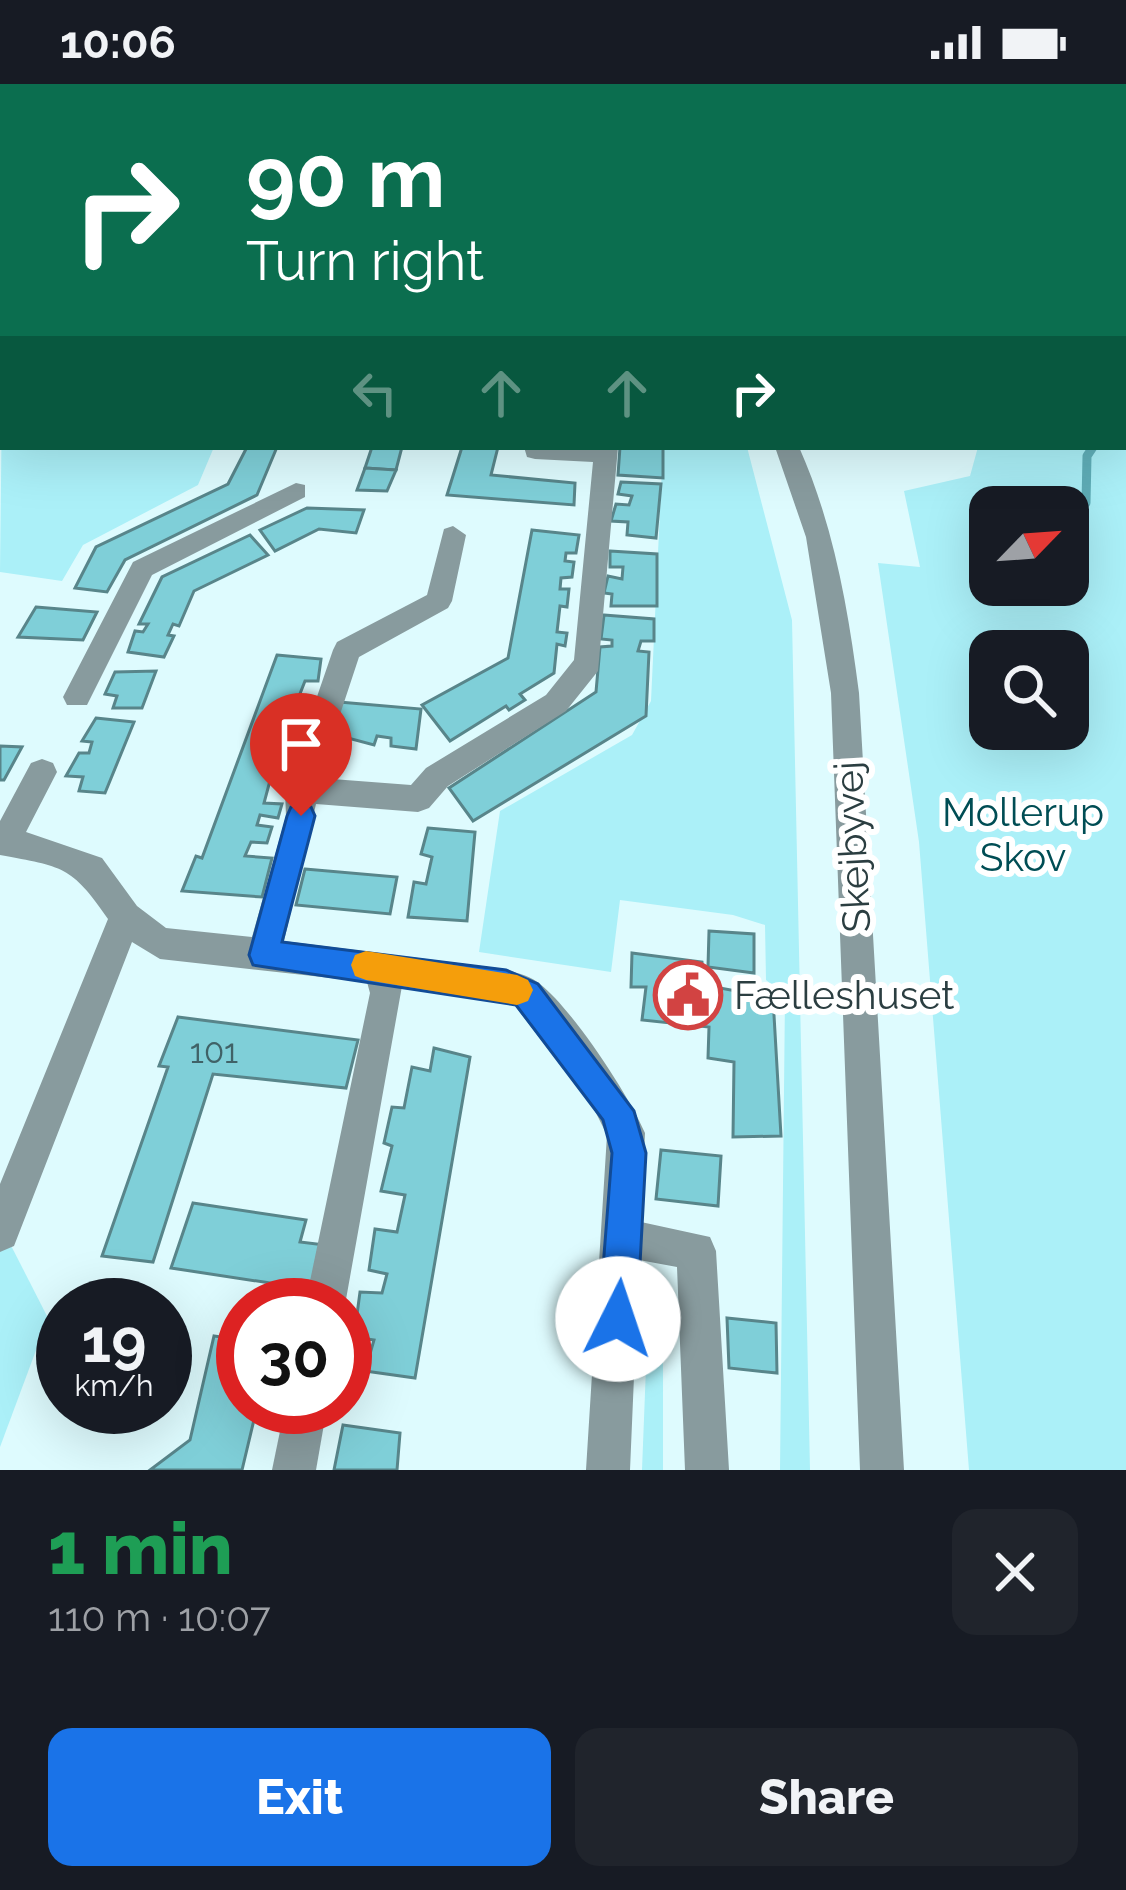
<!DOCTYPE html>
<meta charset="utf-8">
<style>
:root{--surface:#171b24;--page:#20242c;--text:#f1f3f6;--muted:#9ea1a6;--accent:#1a73e8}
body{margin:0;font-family:Raleway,sans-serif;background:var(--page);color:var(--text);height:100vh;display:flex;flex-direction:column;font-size:45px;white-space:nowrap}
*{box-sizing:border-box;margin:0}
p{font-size:39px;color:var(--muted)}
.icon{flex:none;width:66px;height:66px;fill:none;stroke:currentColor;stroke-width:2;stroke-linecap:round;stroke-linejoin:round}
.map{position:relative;height:1386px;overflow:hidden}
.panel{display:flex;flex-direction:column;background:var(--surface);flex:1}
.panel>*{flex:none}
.top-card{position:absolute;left:0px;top:0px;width:1128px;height:366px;box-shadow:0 12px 48px #0002;background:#0b6e4f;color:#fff;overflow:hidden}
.needle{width:78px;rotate:65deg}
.tools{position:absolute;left:969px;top:402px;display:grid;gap:24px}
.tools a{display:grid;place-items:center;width:120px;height:120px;border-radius:24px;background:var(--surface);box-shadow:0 12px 48px #0002;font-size:60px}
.speed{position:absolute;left:36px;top:1194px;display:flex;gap:24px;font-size:60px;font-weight:700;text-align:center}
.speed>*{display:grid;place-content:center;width:156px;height:156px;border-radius:50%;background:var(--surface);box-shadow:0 12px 48px #0002;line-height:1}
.speed small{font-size:30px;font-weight:400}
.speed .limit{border:18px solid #d22;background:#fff;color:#111}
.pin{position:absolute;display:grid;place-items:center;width:102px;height:102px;color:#fff;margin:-123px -51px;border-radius:50% 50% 50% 0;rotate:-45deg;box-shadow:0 0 12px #0007}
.pin .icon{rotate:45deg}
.me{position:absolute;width:132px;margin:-66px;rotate:4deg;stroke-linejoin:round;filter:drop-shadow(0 0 9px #0008)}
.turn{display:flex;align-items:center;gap:42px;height:252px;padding:0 48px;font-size:54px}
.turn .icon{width:156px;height:156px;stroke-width:2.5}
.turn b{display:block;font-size:84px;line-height:102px}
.lanes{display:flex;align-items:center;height:114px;padding:0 48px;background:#0003;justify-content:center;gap:60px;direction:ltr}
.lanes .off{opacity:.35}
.round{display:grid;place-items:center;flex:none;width:126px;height:126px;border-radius:24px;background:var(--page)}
.head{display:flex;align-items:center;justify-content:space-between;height:204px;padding:0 48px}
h1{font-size:72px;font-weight:800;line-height:90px;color:#1e9e55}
.button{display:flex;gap:24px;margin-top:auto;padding:24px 48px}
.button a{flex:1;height:138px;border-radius:24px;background:var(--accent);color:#fff;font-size:48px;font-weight:800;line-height:138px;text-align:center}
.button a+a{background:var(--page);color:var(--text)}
.status{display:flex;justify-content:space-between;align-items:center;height:84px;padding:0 60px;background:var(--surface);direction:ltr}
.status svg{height:33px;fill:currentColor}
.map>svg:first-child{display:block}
.green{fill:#abf0f8;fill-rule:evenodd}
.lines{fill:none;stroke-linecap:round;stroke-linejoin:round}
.stream{stroke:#60afb9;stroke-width:9}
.building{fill:#7fcfd8;stroke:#58858a;stroke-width:3}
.minor{fill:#889b9e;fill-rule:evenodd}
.route{fill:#1a73e8;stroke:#114b97;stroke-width:3}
.slow{fill:#f59e0b}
.labels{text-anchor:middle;stroke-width:12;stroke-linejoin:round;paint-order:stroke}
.number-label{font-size:33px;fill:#406267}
.park-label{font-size:39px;fill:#004d54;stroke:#fff}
.street-label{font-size:39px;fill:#2b3e41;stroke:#fff}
.poi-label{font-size:39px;fill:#2b3e41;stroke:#fff;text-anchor:start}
</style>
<div class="status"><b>10:06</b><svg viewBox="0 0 49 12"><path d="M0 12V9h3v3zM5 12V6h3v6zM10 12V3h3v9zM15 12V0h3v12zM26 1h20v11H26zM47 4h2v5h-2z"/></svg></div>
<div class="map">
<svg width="1126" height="1386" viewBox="0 0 1126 1386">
<rect width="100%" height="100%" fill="#defbfe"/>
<!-- green -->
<g class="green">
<path d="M3,218V363H214L198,401L83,461L62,497L0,488Z"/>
<path d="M1126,261V1386H969L919,758L878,479L920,483L904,407L970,392L978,363H1125ZM1068,423V501H990V423ZM990,567H1068V645H990Z"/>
<path d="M663,363H747L792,536L810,1386H780L785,912L766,896L765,841L733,831L620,816L611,888L479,868L500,727L632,651L651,617Z"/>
<path d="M0,1140L48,1234L0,1363Z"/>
<path d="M663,1222V1386H642L648,1232Z"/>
</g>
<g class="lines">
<!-- stream -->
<path class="stream" d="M1086,419L1087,372L1093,363"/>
</g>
<!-- building -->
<g class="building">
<path d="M247,363H277L257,411L125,476L107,508L75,504L96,463L228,400Z"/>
<path d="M372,363H402L396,386L365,384Z"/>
<path d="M462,363H498L491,391L575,399L574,421L447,411Z"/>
<path d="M620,363H663V394L618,391Z"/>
<path d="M365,384L396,386L387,407L357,406Z"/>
<path d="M621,398L661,400L656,454L627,451L628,438L611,437L616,420L629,421L632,412L618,410Z"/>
<path d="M307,424L364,426L356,449L319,445L275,467L260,446Z"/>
<path d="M532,446L579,451L576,469H566L565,477L574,478L572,493L561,494L560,505H569L567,523L560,522L557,548L567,549L565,562L557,560L554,589L520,610L525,616L509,626L506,622L450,657L422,621L508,574Z"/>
<path d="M250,451L268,471L194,507L179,542L173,540L168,551L174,552L164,573L128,568L135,547L143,548L148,540H139L162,493Z"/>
<path d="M610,467L657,470V522H611L612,510L604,509L608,492L622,495L623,483H610Z"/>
<path d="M36,523L97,528L83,556L18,553Z"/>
<path d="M604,531L654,535V557H641L638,567L649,568L646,632L473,737L449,704L596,608L600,563L612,562V556L601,555Z"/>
<path d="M277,571L321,575L318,597H305L296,620L304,622L300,645L289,642L280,666L295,669L288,689H272L264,719L282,720L278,734L260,731L257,741L272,743L267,759L251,758L245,772L272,774L262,813L182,807L196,772L202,774Z"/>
<path d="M156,587L142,624H113L117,612L105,610L115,588Z"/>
<path d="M339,618L421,625L416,665L391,662V654L377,652L374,661L329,649Z"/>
<path d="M96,634L134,638L105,709L79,707L83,693L66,692L79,669H89L92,658L82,657Z"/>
<path d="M0,662L22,663L4,696H0Z"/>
<path d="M428,744L475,748L467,837L408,833L414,798L426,800L432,773L421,770Z"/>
<path d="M305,785L397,793L390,830L296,821Z"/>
<path d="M709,847L754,850V889L708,883Z"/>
<path d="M632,869L702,878L704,901L773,914L781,1052L733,1053L734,978L708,974L709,943L642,936L646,903H631Z"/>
<path d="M178,933L358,956L346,1004L213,990L153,1178L102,1172L168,983L159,982Z"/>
<path d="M434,964L470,973L415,1294L365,1287L374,1256L354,1253L360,1208L382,1209L387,1190L369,1186L375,1145L397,1148L405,1111L381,1107L392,1062L384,1059L392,1023L404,1024L412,983L430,987Z"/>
<path d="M661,1066L721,1072L718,1122L656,1115Z"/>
<path d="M193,1119L306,1136L300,1158L325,1161L316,1206L171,1184Z"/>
<path d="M727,1234L776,1239L777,1289L729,1284Z"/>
<path d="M214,1252L243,1256V1323H257L242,1386H150L190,1356Z"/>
<path d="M343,1341L400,1349L397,1386H334Z"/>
</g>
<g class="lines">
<!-- minor -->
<g class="minor">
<path d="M11,0H27L29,3H13Z"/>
<path d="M231,0H247L249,3H233Z"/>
<path d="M437,0H454L456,3H439Z"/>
<path d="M831,0H850L852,3H833Z"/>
<path d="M0,324H3L0,340Z"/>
<path d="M524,363H618L598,587L566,627L448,702L429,724L418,728L316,720L284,857L505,885C516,889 531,892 540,900C573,926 628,1010 645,1049L641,1138L710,1153L716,1167L729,1386H685L677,1183L639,1176L630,1386H586L607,1051L593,1023L515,922L504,917L402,902L345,1221H305L370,909L367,898L160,875L132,858L14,1162L0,1168V1100L108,835C71,781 63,783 0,771V737L31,679L42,675L53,679L57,688L26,748L102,774L137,822L166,844L252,853L286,732L285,706L333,566L337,558L427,511L444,445L453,442L466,451L452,517L448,524L359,573L319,694L411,701L426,684L546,611L574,576L593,378L535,375L527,373Z"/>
<path d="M775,363H799C834,442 848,524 859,609L904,1386H860L831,609L806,453Z"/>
<path d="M296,399L305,401V413L152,491L87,621H67L63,613L133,478Z"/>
<path d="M285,1323H327L316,1386H272Z"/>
</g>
</g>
<!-- route -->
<path class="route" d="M301,720L311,723L315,732L282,858L506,886L538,900L634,1027L646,1069L637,1235L631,1249L618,1254L605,1249L599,1235L612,1069L603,1036L516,921L253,881L249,871L287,732L291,723Z"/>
<!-- slow -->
<path class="slow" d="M366,867L517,891L528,896L533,906L528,917L517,921L366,896L355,892L351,881L355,871Z"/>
<!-- icons -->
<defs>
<symbol id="civic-ring" viewBox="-11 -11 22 22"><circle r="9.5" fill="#fff" stroke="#d24342" stroke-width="1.5"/><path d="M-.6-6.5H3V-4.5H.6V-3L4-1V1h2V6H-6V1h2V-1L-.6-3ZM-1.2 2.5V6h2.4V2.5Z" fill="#d24342"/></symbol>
</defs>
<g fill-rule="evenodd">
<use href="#civic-ring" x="650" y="873" width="76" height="76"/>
</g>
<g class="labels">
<!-- number labels -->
<g class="number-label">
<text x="214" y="979">101</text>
</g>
<!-- park labels -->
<g class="park-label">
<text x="1023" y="742">Mollerup<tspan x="1023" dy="45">Skov</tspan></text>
</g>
<!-- street labels -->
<g class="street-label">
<text transform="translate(852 763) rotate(-93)" y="14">Skejbyvej</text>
</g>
<!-- poi labels -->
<g class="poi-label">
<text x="734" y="925">Fælleshuset</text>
</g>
</g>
</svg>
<div class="tools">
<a><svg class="needle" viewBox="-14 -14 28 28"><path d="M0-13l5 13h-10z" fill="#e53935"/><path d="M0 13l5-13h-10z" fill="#9ea1a6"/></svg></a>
<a><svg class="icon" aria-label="search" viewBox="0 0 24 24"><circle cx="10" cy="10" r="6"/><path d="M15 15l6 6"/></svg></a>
</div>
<div class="speed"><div>19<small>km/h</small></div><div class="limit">30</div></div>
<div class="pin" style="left:301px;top:732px;background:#d93025"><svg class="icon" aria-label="arrive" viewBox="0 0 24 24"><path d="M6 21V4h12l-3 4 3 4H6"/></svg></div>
<svg class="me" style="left:618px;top:1235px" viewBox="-20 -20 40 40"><circle r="19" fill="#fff"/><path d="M0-13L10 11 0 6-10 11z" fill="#1a73e8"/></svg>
<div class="top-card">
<div class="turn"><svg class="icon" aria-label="right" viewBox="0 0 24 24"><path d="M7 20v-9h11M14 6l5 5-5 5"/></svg><div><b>90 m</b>Turn right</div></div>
<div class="lanes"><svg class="icon off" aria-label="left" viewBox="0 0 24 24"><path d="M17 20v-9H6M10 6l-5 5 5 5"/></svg><svg class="icon off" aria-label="ahead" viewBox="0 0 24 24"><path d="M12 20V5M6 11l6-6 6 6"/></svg><svg class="icon off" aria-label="ahead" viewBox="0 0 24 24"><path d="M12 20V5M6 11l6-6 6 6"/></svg><svg class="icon" aria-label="right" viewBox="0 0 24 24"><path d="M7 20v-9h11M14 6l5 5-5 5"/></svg></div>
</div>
</div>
<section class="panel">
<div class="head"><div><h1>1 min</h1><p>110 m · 10:07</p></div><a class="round"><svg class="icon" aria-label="close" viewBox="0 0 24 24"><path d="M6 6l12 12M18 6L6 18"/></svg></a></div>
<div class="button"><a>Exit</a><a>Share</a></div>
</section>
